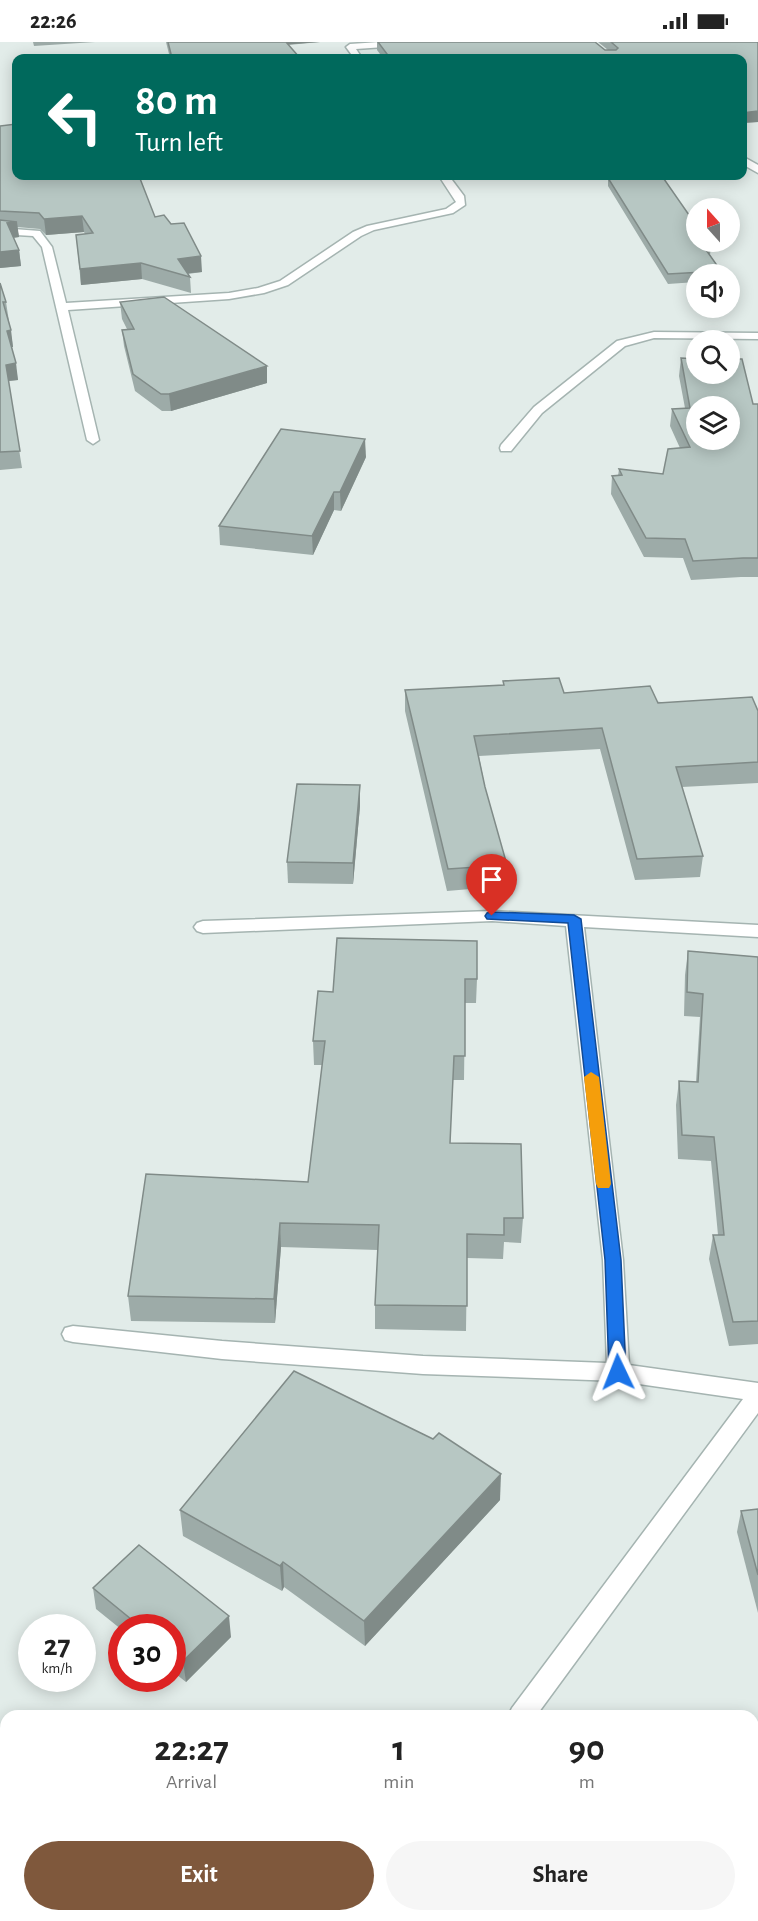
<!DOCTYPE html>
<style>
:root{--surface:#fff;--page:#f6f6f6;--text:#222;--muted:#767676;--accent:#7f583c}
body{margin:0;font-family:"Alegreya Sans",sans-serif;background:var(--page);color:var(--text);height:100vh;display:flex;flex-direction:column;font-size:22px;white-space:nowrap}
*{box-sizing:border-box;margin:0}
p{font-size:20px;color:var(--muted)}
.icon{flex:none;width:33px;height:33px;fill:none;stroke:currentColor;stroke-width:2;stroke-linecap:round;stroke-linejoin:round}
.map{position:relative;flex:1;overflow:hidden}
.side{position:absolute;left:0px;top:1668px;width:759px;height:212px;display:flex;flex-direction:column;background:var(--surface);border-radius:18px 18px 0 0;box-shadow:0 3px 15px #0003}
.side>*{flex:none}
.banner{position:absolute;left:12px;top:12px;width:735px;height:126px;border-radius:12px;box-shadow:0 3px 15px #0003;background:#00695c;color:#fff;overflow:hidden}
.needle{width:39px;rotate:339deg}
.buttons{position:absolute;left:686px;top:156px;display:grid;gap:12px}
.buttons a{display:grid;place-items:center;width:54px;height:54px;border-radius:50%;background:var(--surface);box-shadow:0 3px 15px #0003;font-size:30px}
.speed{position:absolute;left:18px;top:1572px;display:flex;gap:12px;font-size:30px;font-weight:700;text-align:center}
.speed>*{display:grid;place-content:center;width:78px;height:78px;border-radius:50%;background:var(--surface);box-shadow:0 3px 15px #0003;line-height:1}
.speed small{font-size:15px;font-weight:400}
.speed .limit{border:9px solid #d22;background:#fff;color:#111}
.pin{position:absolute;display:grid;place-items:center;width:51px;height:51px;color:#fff;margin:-62px -26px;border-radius:50% 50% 50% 0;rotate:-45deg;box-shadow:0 0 6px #0007}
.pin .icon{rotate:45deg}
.me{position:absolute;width:66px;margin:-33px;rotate:358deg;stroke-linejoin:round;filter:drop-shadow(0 0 4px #0008)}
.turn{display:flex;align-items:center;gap:21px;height:126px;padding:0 24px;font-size:27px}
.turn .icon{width:78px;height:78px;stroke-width:2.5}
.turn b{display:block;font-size:42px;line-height:51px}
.eta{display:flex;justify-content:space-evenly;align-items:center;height:102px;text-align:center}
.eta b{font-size:36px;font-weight:700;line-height:42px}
.button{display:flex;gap:12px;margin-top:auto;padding:12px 24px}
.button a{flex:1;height:69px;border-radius:36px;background:var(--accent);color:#fff;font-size:24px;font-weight:700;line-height:69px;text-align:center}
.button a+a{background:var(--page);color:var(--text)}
.status{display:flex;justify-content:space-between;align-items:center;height:42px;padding:0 30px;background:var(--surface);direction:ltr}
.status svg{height:16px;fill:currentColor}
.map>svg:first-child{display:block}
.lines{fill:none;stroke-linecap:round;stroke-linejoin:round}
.minor-casing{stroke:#a5b4b1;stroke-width:3}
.minor{fill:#fff;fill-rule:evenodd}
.wall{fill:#9daba8}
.shaded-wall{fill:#808b88}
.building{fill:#b7c7c3;stroke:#808b88;stroke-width:1.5;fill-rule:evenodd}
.route{fill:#1a73e8;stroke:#114b97;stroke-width:1.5}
.slow{fill:#f59e0b}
</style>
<div class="status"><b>22:26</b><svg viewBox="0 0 49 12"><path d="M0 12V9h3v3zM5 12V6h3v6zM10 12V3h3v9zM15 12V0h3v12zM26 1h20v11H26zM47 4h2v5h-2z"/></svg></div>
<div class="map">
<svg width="758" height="1879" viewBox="0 0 758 1879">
<rect width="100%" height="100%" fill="#e2ece9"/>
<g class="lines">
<defs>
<g id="minor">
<path d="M380,0H418L414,3L356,7L362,16H354L346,5L350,2Z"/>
<path d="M742,114L758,123V131L742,122Z"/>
<path d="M439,134H449L464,154L465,163L453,171L374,188L361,194L288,243L264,251L229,257L68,268L99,398L93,402L87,398L42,205L33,194L0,192V186L40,189L52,205L66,261L229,251L258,246L280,239L353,190L367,184L446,167L456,160Z"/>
<path d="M654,290L758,291V297L654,296L625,304L542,371L511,409H501L500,406L501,403L534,365L617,299Z"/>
<path d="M492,869L758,883V895L584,885L623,1218L629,1323L758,1341V1371L536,1674H508L512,1666L743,1357L618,1339L423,1332L222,1317L73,1300L65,1298L62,1292L65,1286L73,1284L222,1299L423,1314L607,1321L603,1218L566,884L492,879L203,891L197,889L194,885L197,881L203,879Z"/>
<path d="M348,1874H378L376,1879H345Z"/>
</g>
</defs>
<!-- minor casing -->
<use href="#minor" class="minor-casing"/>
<!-- minor -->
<use href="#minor" class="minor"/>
</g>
<!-- wall -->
<g class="wall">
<path d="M33,0H95L34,4Z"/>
<path d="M166,0H320L288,3L300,16H170Z"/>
<path d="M377,0H595L605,8H608L598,0H758V80L742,81V16H383L377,8Z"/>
<path d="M0,84L155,175L202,230L188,232L190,235L191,251L142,237L81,243L76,193L85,192L84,190L46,193L40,187L17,185L19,195L14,196L19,208L21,224L0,226Z"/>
<path d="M608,136L711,204L710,213L721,229V232H696V240L668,242L608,144Z"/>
<path d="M0,241L6,260L13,305H12L18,338L8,339L22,426L0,428Z"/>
<path d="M120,260L267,341L171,369H162L135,349L124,304L122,288L127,287L122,277Z"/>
<path d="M681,316L753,362H758V535H741L691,538L683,516L644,515L611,452L612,434H618L619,427L663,432L680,406L670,384L672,367L685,366L679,334Z"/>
<path d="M366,415L341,469L334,468L313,513L220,503L219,484Z"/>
<path d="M503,639L564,651L758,669V741L682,745L703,814L700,835L635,838L600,707L479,714L485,745L507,823L506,844L447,849L405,669V648L503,643Z"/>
<path d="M360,743V764L353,842L288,841L287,820Z"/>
<path d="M337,896L477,937L476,961H465L464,1038H453L450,1101L523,1176L521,1201L504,1200L503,1217L467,1216L466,1289L375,1287V1263L378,1208L281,1205L275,1281L131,1279L128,1254L308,1140L322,1023H314L313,999L333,950Z"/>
<path d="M688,909L758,915V1302L729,1304L709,1217L713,1193H718L711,1119L678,1117L676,1063L679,1039L696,1040L700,975L684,974L685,933Z"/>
<path d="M500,1458L365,1604L284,1545L282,1549L183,1494L180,1468Z"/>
<path d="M758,1467V1571L737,1490L741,1469Z"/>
<path d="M93,1546L231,1595L186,1640L172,1629V1586H122V1588L96,1567Z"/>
</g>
<!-- shaded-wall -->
<g class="shaded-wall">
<path d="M281,0H320L281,3Z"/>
<path d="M758,69V80L742,81V71Z"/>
<path d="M82,174L84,190L46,193L44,177Z"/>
<path d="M17,180L19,195L9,196L7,181Z"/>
<path d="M19,208L21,224L0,226V210Z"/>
<path d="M201,214L202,230L181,232L178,217Z"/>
<path d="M141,221L142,237L81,243L80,227Z"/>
<path d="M11,288L13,305H9L7,289Z"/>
<path d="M16,321L18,338L8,339L6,323Z"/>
<path d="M267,324V341L171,369L169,352Z"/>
<path d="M365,397L366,415L341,469L340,450Z"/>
<path d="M334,450V468L313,513L312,494Z"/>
<path d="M360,743V764L353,842V821Z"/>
<path d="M280,1181L281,1205L275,1281L274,1257Z"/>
<path d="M501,1432L500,1458L365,1604L364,1579Z"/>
<path d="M283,1520L284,1545L282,1549L280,1524Z"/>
<path d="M229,1574L231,1595L186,1640L183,1619Z"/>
</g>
<!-- building -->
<g class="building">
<path d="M168,0H286L300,16H172Z"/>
<path d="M378,0H595L605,8H616L618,6L611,0H758V69L742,71V16H390Z"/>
<path d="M16,82V134H139L155,175L164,173L171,182L184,181L201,214L178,217L190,235L141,221L80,227L76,193L93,191L82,174L44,177L39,171L0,169V84Z"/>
<path d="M608,136L664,137L696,183V200H707L711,204L704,205L721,229L668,232Z"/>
<path d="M0,178L17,180L7,181L19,208L0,210Z"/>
<path d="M0,241L6,260H3L11,288L7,289L16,321L6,323L20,409L0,410Z"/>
<path d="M164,255L267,324L169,352H161L133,332L122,288L134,287L120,260Z"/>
<path d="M681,316L696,317V332H729V317H742L753,362H758V516H743L693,519L685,497L646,496L612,434L622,433L619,427L663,432L668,407L690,405L672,367L690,366ZM696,364H729V398H696Z"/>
<path d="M281,387L365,397L340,450H334L312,494L219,484Z"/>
<path d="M559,636L564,651L650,644L658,661L752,655L758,669V720L676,725L703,814L637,817L602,686L474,694L485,745L507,823L448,827L405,648L504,643L503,639Z"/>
<path d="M297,742L360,743L353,821L287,820Z"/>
<path d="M337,896L477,899V937H465V1014H454L450,1101L521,1102L523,1176H504V1193L467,1192V1264L375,1263L379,1183L280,1181L274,1257L128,1254L146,1132L308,1140L325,999H313L318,949L333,950Z"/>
<path d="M688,909L758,915V1279L733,1280L713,1193H724L714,1095L682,1093L679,1039L698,1040L703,952L687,950Z"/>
<path d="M294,1329L433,1397L439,1391L501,1432L364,1579L283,1520L280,1524L180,1468Z"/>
<path d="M758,1467V1533L741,1469Z"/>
<path d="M139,1503L229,1574L183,1619L172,1610V1586H142L93,1546Z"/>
</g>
<!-- route -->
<path class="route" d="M492,870L574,873L581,877L621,1218L626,1330L623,1334L618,1336L612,1334L609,1330L605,1218L568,881L487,877L485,874L487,871Z"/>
<!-- slow -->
<path class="slow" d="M591,1030L599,1035L611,1142L609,1146H598L596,1142L584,1035Z"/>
</svg>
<div class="buttons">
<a><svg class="needle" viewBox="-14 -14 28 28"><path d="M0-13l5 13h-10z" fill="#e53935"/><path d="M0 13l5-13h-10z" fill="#767676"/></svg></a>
<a><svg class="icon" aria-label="sound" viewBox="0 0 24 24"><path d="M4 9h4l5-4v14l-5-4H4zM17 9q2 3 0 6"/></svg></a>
<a><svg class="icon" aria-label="search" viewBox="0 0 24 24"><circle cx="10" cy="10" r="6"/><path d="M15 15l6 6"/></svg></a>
<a><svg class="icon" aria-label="layers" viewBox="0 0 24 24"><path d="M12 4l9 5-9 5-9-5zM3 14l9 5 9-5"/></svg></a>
</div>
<div class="speed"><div>27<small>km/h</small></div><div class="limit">30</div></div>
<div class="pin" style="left:492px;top:874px;background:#d93025"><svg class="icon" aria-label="arrive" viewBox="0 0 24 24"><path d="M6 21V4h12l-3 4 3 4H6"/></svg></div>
<svg class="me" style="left:618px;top:1330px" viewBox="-20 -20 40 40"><path d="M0-17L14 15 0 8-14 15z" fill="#1a73e8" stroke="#fff" stroke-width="4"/></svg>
<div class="banner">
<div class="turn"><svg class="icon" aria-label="left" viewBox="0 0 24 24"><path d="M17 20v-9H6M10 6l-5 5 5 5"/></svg><div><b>80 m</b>Turn left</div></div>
</div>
<section class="side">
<div class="eta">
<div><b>22:27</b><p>Arrival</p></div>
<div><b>1</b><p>min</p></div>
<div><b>90</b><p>m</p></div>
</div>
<div class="button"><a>Exit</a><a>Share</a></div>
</section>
</div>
